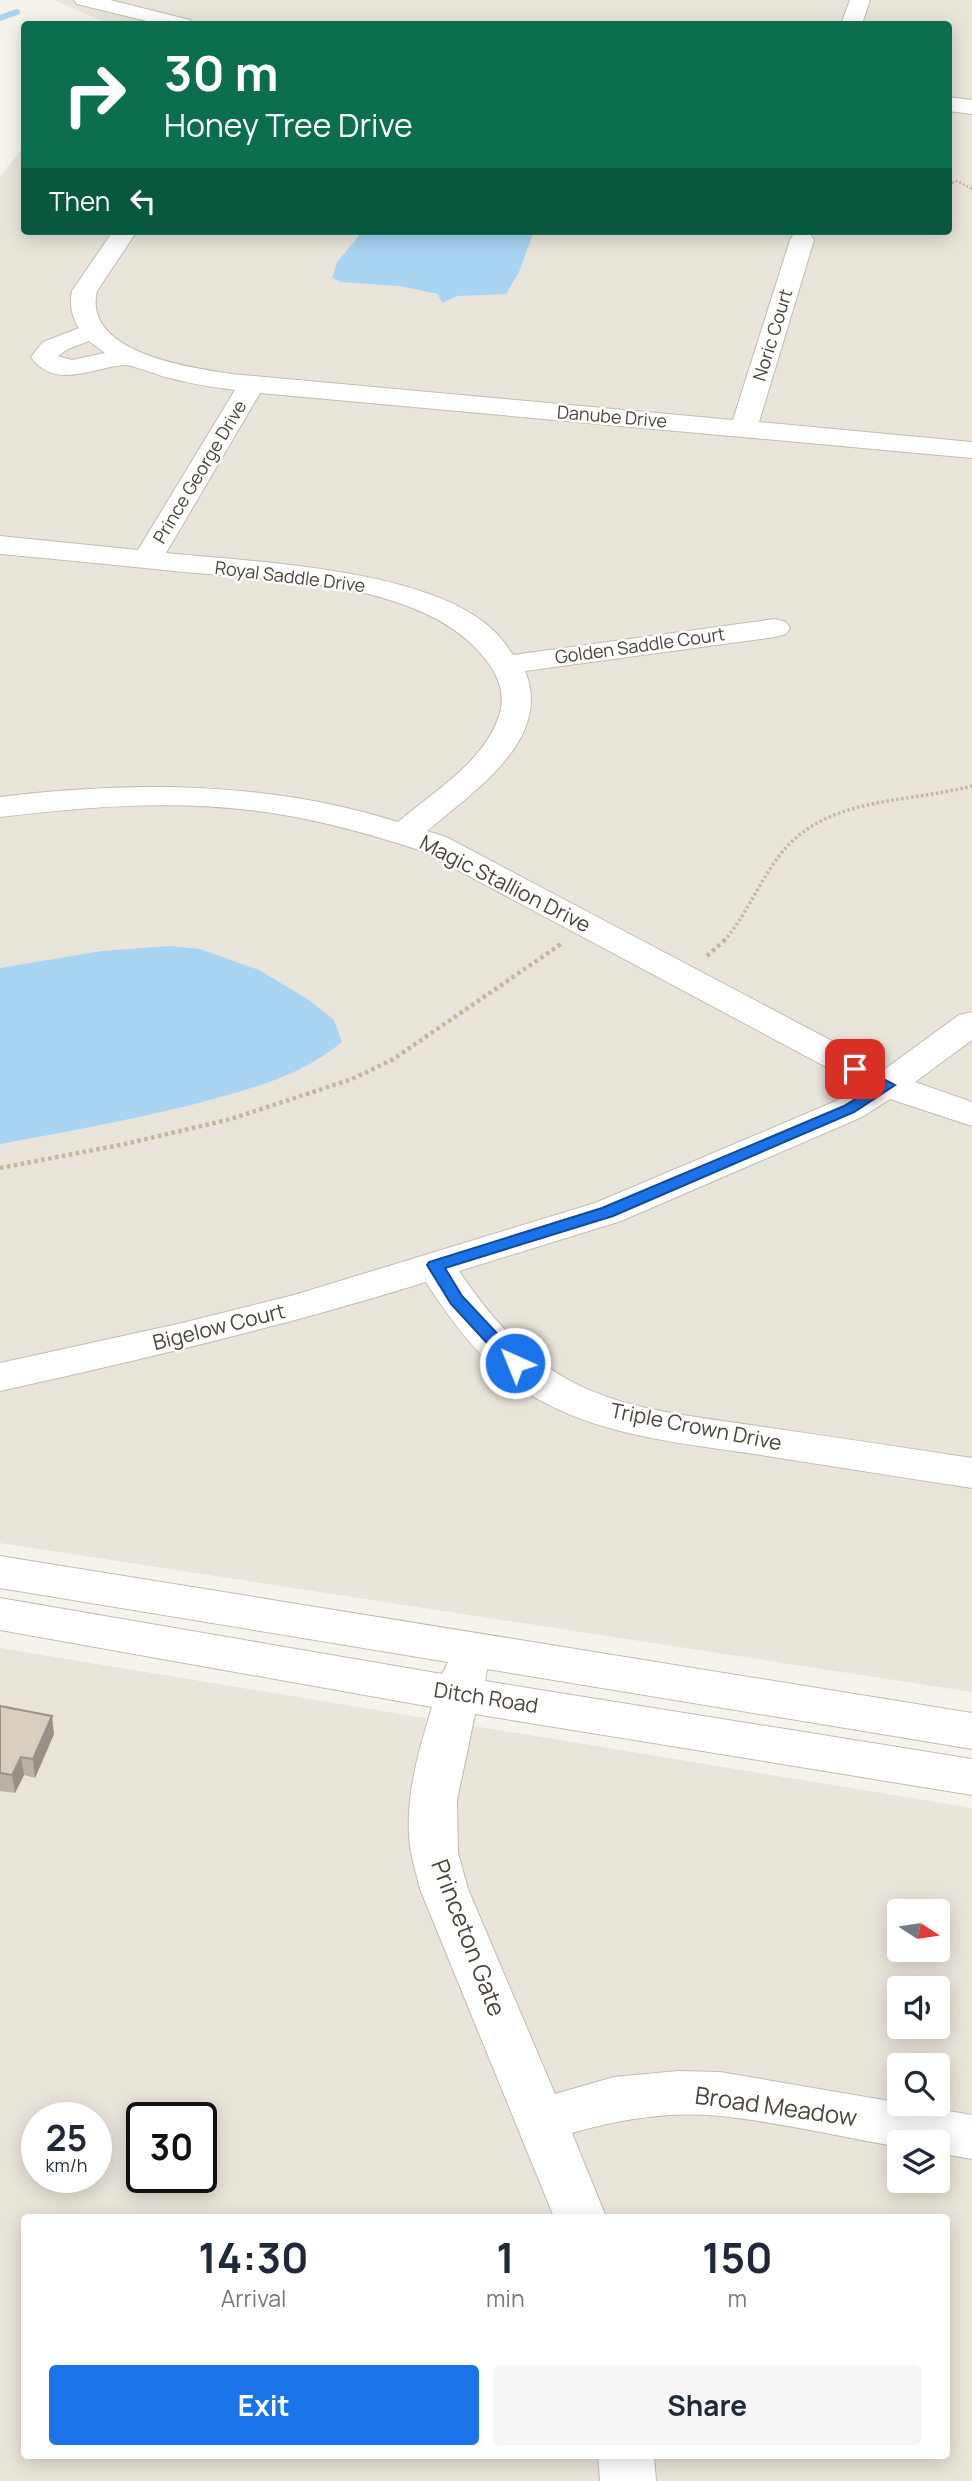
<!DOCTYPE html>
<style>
:root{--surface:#fff;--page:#f6f6f7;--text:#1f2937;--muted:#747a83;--accent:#1a73e8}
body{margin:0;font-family:Manrope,sans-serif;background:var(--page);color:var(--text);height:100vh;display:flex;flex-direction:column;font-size:26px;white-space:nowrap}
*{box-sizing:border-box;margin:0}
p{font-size:23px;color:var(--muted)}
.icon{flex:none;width:38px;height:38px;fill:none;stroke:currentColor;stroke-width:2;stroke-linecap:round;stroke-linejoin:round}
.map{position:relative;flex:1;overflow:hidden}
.details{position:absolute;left:21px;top:2214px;width:929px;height:245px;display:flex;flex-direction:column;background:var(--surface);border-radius:7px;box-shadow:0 4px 18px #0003}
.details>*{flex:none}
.top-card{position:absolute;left:21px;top:21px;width:931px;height:214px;border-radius:7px;box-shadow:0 4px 18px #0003;background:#0b6e4f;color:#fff;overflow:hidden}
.needle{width:46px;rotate:102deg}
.controls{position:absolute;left:887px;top:1899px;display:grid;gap:14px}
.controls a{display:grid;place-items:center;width:63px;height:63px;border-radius:7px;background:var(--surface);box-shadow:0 4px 18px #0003;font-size:35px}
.speed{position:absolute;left:21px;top:2102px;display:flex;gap:14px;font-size:35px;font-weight:700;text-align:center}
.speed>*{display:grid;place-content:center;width:91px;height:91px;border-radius:50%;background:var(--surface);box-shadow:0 4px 18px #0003;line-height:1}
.speed small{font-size:18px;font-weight:400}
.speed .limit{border:4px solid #111;border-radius:10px;background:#fff;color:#111}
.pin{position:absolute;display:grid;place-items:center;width:60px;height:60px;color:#fff;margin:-30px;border-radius:14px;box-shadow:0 4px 10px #0006}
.me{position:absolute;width:77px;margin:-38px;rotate:316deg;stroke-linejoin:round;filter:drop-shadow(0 0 5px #0008)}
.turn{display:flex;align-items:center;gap:24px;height:147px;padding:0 28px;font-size:32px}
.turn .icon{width:91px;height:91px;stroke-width:2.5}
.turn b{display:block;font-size:49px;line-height:60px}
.then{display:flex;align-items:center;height:66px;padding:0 28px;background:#0003;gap:14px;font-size:26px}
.eta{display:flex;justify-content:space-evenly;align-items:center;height:119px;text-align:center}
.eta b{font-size:42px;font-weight:700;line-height:49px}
.button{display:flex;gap:14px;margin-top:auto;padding:14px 28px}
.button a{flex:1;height:80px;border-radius:7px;background:var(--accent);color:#fff;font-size:28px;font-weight:700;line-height:80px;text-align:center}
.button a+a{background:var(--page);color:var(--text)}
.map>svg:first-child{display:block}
.residential{fill:#eae5da;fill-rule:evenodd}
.water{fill:#a9d4f2}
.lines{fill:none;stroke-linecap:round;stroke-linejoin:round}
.stream{stroke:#a9d4f2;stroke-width:6}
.minor-casing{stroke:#c2bbae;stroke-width:2}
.path-far2{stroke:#c4b79f;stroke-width:2.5;stroke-dasharray:2 2;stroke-linecap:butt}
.path-far1{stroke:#c4b79f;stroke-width:3.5;stroke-dasharray:2.5 2.5;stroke-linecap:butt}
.path{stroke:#c4b79f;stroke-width:4.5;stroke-dasharray:3.5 3.5;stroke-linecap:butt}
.minor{fill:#fff;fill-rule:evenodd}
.wall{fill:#bab2a6}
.shaded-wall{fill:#979187}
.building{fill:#d8cfc1;stroke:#979187;stroke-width:2}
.route{fill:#1a73e8;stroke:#114b97;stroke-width:2}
.labels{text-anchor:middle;stroke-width:5;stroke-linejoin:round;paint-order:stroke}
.far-street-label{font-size:18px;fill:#4b4439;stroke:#fff}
.street-label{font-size:21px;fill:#4b4439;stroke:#fff}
.near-street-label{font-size:24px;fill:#4b4439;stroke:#fff}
</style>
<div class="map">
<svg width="972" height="2481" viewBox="0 0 972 2481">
<rect width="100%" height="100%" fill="#f6f3ec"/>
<!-- residential -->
<g class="residential">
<path d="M54,0H972V1692L0,1543V177L24,146V231H948V24H109Z"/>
<path d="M0,1648L972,1808V2481H0ZM900,1911H938V1950H900ZM900,1988H938V2026H900ZM900,2065H938V2104H900ZM37,2118H96V2177H37ZM142,2118H201V2177H142ZM900,2142H938V2180H900ZM24,2217H947V2455H24Z"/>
</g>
<!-- water -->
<g class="water">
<path d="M363,231H534L519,272L506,294L457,296L442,303L438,294L399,286L341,282L332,278L337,262Z"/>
<path d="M170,946L200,949L259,970L309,1000L334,1020L342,1042C300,1077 247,1090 195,1104C131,1120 65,1132 0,1144V968L102,951Z"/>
</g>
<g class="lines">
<!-- stream -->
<path class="stream" d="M0,18L17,12"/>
<defs>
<g id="minor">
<path d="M74,0H110L190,20L194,24H159L77,4Z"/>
<path d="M850,0H870L862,24H841Z"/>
<path d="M948,97L972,100V114L948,111Z"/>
<path d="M113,231H137L97,291C82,353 191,368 232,374L733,420L790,240L793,235L802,233L811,235L814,240L759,422L972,442V458L260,393L166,553C252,562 436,568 497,634C503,640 508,648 513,655L775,619L786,622L790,628L786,634L775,637L525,671C554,740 471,793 427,831L446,837L885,1069L959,1015L972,1012V1040L915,1082L972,1102V1126L890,1099L862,1117L621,1221L459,1271C488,1314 522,1354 567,1379C623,1411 694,1416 757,1426C828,1436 900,1447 972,1458V1488C902,1477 831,1466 761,1455C682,1443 594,1436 526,1392C484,1365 452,1323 426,1282C285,1326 144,1359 0,1391V1363L182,1323L294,1295L595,1203L836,1101L860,1085L422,851C373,835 324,821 272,813C181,799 91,806 0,817V797C134,781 268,781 398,822C434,791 484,762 499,716C506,696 499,677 487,661C424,578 269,581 174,571C116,565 58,559 0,554V536L138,550L235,390C213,387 191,384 170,378C159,376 132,364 123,365C92,368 54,390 31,357L43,342L79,328C72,318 69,303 72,291ZM89,341L105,353L72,360L58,356L68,349Z"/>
<path d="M0,1556L972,1713V1749L487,1669L485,1681L972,1759V1795L475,1714L457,1800L458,1853L468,1889L555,2094L614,2077L678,2071L720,2072L972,2115V2159L938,2153V2142H900V2147C840,2137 780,2122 720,2116C670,2111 620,2119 572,2133L606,2217H554L420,1889C417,1875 412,1861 410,1846C404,1800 419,1750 432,1707L0,1630V1598L442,1674L448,1662L0,1588Z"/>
<path d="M598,2455H654L656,2481H600Z"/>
</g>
</defs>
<!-- minor casing -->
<use href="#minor" class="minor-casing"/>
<!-- path-far2 -->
<path class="path-far2" d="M948,184L957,181L972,189"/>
<!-- path-far1 -->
<path class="path-far1" d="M724,941C748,913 760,879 783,851C829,796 908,803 972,786"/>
<!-- path -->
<g class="path">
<path d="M707,956L726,939"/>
<path d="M0,1168L125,1144L231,1119L352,1079L392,1060L561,944"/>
</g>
<!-- minor -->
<use href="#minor" class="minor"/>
</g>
<!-- wall -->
<path class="wall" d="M0,1706L54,1734L35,1778L24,1775L15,1793L0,1791Z"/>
<!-- shaded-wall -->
<g class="shaded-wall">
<path d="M52,1716L54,1734L35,1778L33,1759Z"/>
<path d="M21,1757L24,1775L15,1793L12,1775Z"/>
</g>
<!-- building -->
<path class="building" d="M0,1706L52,1716L33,1759L21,1757L12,1775L0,1773Z"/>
<!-- route -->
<path class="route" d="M855,1064L895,1085L854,1112L613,1216L445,1268L462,1296L521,1359L524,1363L521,1367H509L451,1304L427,1265L429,1262L602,1208L844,1106L876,1086L850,1072L848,1069L850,1066Z"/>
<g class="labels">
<!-- far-street labels -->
<g class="far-street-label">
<text transform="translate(773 335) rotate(-73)" y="6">Noric Court</text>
<text transform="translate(612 417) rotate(5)" y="6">Danube Drive</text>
<text transform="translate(200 472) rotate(-59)" y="6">Prince George Drive</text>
<text transform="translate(290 577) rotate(7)" y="6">Royal Saddle Drive</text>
<text transform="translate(640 646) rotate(-8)" y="6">Golden Saddle Court</text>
</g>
<!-- street labels -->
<g class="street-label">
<text transform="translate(505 884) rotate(27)" y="7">Magic Stallion Drive</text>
<text transform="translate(219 1327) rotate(-14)" y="7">Bigelow Court</text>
<text transform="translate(696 1427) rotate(11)" y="7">Triple Crown Drive</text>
<text transform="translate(486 1698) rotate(9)" y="7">Ditch Road</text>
</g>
<!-- near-street labels -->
<g class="near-street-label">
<text transform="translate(468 1938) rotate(69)" y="8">Princeton Gate</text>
<text transform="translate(776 2107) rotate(8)" y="8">Broad Meadow</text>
</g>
</g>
</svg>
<div class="controls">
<a><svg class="needle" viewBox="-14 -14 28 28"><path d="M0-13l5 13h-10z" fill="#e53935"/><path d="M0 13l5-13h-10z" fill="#747a83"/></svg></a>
<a><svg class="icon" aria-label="sound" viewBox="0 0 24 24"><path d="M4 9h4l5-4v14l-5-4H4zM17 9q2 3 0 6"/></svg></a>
<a><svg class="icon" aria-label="search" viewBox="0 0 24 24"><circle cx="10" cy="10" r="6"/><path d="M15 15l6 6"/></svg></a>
<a><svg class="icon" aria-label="layers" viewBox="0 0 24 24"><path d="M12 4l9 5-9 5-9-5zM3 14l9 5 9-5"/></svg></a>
</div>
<div class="speed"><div>25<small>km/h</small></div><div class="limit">30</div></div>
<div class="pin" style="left:855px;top:1069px;background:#d93025"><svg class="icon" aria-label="arrive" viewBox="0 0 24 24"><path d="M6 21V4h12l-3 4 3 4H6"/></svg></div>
<svg class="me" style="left:515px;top:1363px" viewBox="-20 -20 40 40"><circle r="17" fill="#1a73e8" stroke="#fff" stroke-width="3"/><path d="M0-11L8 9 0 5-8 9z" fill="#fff"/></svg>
<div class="top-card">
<div class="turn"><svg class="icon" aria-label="right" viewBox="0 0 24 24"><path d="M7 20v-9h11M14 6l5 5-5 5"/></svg><div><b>30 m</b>Honey Tree Drive</div></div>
<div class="then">Then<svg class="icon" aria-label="left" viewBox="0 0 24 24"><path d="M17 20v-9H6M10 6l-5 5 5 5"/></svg></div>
</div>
<section class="details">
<div class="eta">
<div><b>14:30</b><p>Arrival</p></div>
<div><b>1</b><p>min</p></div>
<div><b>150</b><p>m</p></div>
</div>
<div class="button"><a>Exit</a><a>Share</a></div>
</section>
</div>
